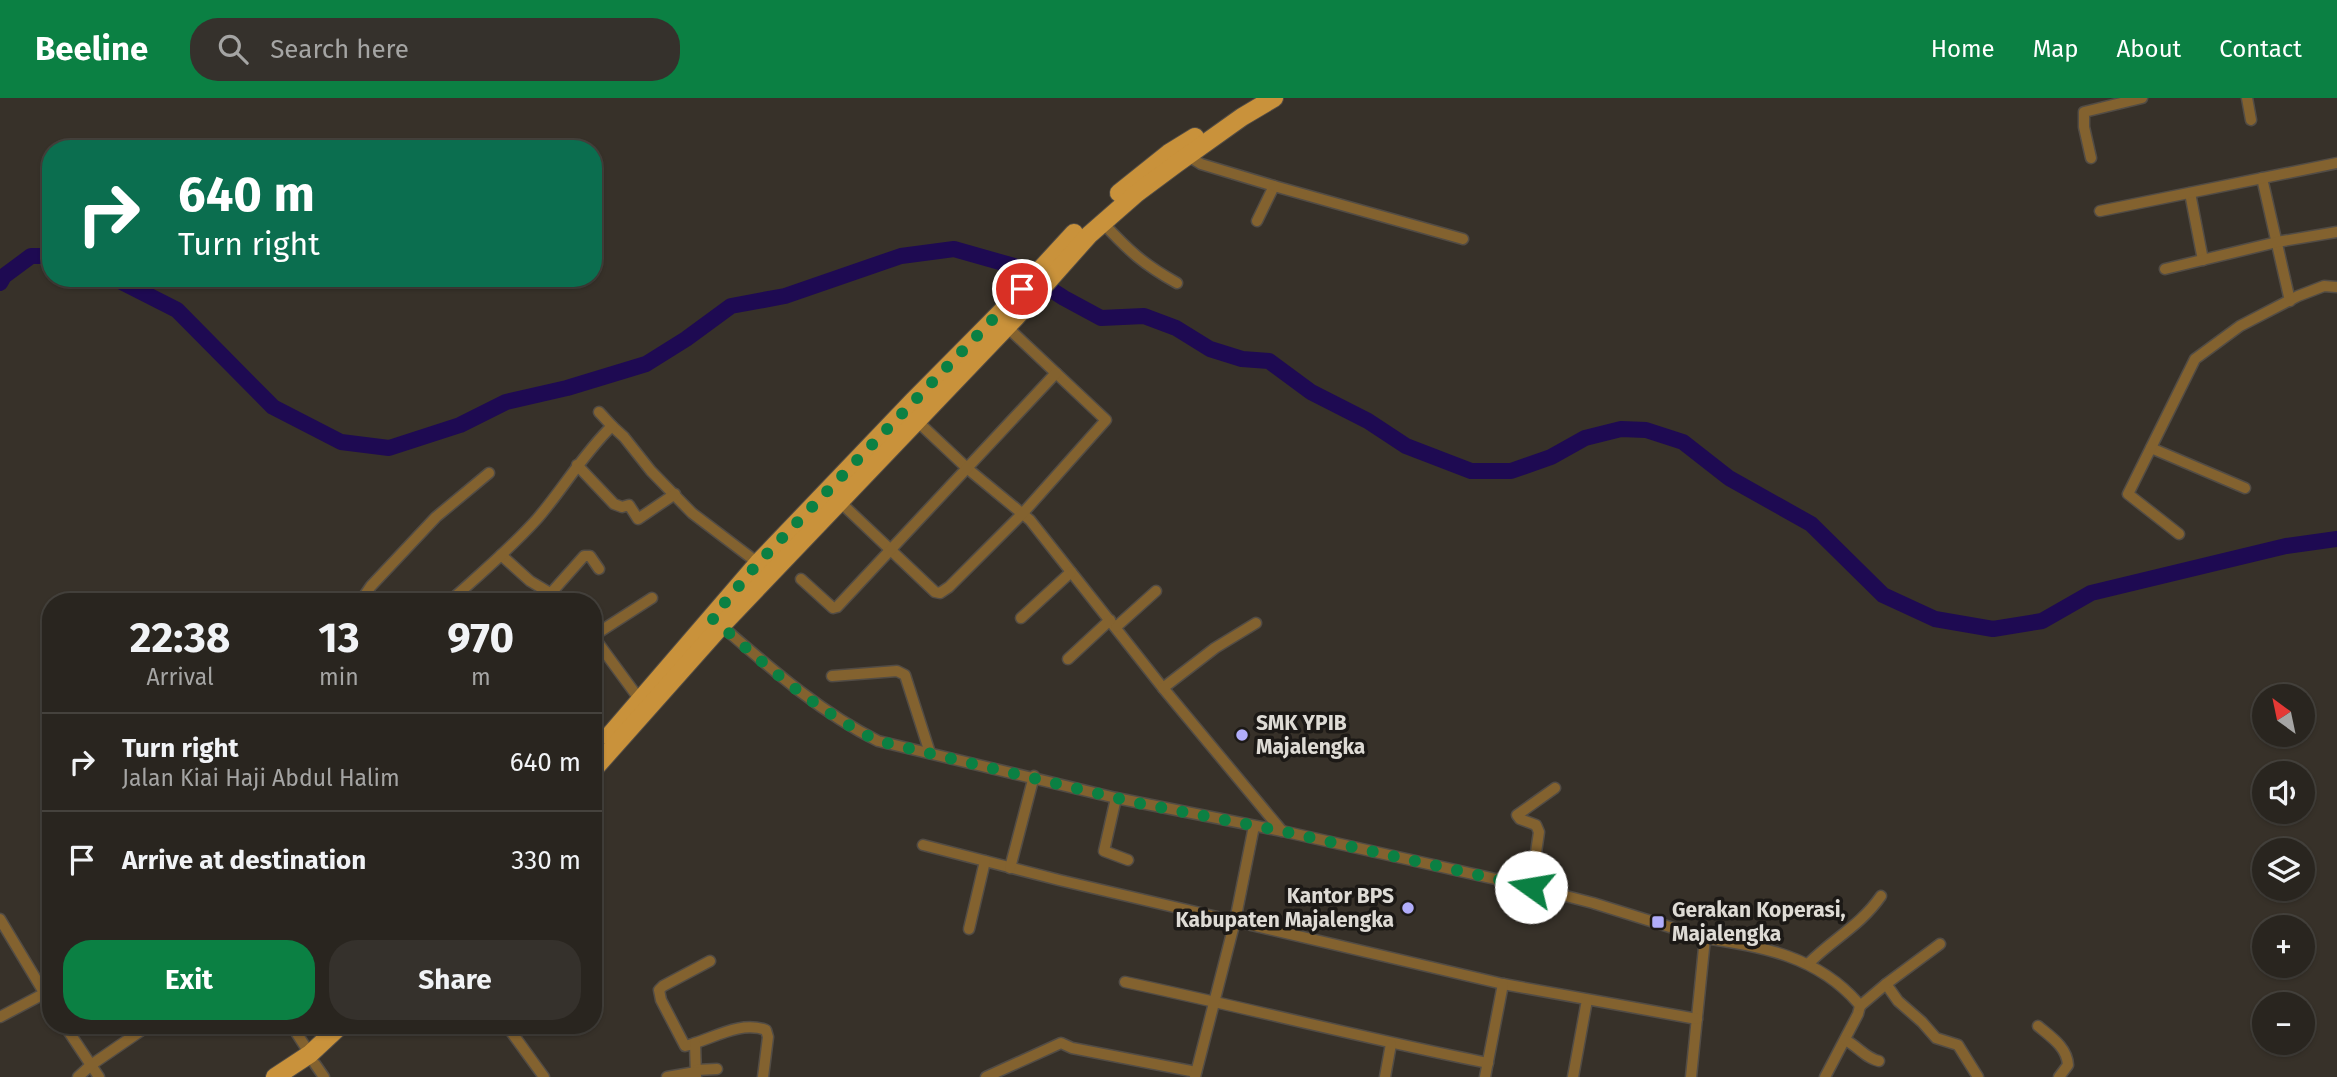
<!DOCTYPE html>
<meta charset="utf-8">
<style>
:root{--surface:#29251f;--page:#35312c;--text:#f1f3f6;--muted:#a5a5a4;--line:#45423d;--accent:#0b8043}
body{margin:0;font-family:"Fira Sans",sans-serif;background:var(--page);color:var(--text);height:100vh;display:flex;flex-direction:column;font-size:26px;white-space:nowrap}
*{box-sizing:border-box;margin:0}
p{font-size:23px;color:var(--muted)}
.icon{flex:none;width:38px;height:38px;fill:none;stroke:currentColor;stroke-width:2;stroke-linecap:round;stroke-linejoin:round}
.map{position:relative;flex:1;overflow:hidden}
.sheet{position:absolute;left:42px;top:495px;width:560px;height:441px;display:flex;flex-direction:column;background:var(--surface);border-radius:28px;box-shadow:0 2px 5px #0004,0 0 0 2px var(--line)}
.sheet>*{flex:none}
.guide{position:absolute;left:42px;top:42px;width:560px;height:147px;border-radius:28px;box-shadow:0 2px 5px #0004,0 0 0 2px var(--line);background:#0b6e4f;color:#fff;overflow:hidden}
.needle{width:46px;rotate:327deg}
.fabs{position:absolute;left:2252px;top:586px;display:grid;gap:14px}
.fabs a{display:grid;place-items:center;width:63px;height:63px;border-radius:50%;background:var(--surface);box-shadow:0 2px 5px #0004,0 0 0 2px var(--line);font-size:35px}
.pin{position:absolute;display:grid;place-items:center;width:60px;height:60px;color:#fff;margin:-30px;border:4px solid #fff;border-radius:50%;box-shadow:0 2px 7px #0007}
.me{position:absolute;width:77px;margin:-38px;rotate:283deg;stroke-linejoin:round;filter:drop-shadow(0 0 5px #0008)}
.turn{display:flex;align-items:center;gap:24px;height:147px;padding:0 21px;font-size:32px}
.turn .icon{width:91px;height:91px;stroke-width:2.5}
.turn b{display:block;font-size:49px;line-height:60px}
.eta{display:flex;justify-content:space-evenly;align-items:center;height:119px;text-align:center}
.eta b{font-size:42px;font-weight:700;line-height:49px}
.cta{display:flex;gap:14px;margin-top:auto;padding:14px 21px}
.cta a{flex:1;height:80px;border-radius:28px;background:var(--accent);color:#fff;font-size:28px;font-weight:700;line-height:80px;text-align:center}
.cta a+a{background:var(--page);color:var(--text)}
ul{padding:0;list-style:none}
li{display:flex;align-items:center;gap:21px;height:98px;padding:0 21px;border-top:2px solid var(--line)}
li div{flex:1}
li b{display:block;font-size:26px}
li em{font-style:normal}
header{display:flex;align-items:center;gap:42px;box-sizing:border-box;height:98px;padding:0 35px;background:var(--accent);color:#fff}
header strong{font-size:33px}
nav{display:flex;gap:38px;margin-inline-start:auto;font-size:24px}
.search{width:490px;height:63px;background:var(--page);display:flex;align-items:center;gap:18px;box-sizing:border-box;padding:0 24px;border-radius:28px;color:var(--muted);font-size:26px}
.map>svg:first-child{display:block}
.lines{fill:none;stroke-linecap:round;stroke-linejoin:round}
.river{stroke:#1e0a52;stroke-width:16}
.street-casing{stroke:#524c45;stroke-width:13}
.primary-casing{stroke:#524c45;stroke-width:20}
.street{stroke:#83622f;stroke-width:10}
.primary{stroke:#c9923b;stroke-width:18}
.route{stroke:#0b8043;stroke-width:12;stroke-dasharray:0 21.6}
.poi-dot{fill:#b1adfa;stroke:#1c1916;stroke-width:2.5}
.labels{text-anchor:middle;stroke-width:7;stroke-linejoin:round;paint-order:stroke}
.poi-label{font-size:21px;font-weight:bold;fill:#dedbd5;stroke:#1c1916;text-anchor:start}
</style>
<header>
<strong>Beeline</strong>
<div class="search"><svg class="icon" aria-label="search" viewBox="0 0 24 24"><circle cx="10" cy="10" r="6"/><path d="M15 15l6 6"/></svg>Search here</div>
<nav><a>Home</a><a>Map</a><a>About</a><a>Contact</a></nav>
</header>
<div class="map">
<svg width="2337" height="979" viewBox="0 0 2337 979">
<rect width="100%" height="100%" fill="#373129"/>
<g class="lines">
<!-- river -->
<g class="river">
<path d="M114,180L177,212L273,309L341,344L389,350L460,327L506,304L567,290L646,266L686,241L731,208L785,198L901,158L954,151L1014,168L1064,200L1101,220L1144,218L1176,230L1210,251L1242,261L1269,263L1311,294L1368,323L1406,348L1471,373H1511L1551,359L1585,340L1621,331L1646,332L1683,344L1729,380L1811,426L1883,497L1935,521L1993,531L2042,523L2091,495L2286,448L2337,441"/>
<path d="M0,185L4,178L31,158H51"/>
</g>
<defs>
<g id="street">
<path d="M2247,0L2251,22"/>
<path d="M1188,58L1201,66L1274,88L1257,123"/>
<path d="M2091,60L2084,29V14L2142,0"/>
<path d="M2262,80L2290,203"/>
<path d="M1274,88L1463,141"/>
<path d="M2190,95L2203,162"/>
<path d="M2100,113L2337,65"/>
<path d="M1103,125C1129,153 1143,166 1177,185"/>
<path d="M2165,171L2277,144L2337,134"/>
<path d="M917,323L968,371L1030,422L1163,590L1282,733"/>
<path d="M612,328L624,339L651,373L692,415L758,465"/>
<path d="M2151,350L2245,390"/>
<path d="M577,367L614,406L622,409L629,407L638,421L675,396"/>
<path d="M839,403L935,494L940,495L949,489L1023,415L1106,322L1006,228"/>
<path d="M2179,436L2128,396L2195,261L2240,228L2298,198L2324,188L2337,189"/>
<path d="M501,457L530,483L565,504"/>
<path d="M801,481L833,510L837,509L1056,275"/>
<path d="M551,495L584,458H590L599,471"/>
<path d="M360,504L371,488L436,419L489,375"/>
<path d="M449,504C479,477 510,451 537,421C563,391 583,356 612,328L599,314"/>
<path d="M1021,520L1071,474"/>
<path d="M717,524C768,568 818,613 878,643L1116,700L1282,733L1531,789L1593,805L1705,840L1691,979"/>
<path d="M1116,529L1156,493"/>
<path d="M1068,561L1110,522"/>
<path d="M832,578L897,573L905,577L930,655"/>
<path d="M1163,590L1215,550L1256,525"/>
<path d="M640,602L593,538L652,500"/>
<path d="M1116,700L1104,753L1128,762"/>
<path d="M923,747L1059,782L1503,886L1697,921"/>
<path d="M1010,770L1034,678"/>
<path d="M1531,789L1539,734L1536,727L1520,721L1517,717L1555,690"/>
<path d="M0,821L51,906"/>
<path d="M969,831L985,763"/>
<path d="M1705,840C1763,849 1817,858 1858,905L1860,908L1858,916L1825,979"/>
<path d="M710,863L663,888L659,892L661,902L685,948C711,942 739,922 766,932L768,939L763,979"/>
<path d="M1809,865C1834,840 1860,828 1881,798"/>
<path d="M1125,884C1247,910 1367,941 1488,965"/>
<path d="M1886,886L1898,903L1922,924L1936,940L1958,947L1978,979"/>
<path d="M1860,908L1886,886L1940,846"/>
<path d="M0,919L51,892"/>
<path d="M65,928L99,979"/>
<path d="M292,928L310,956"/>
<path d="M507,928L544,979"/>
<path d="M2038,928C2051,939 2067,949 2068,967L2059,979"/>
<path d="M1845,942C1858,948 1865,960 1879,963"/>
<path d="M695,945L696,979"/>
<path d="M315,966L324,979"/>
<path d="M696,972L717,971"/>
<path d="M78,979L91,967L148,928"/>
<path d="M667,979L696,974"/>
<path d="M986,979L1061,945L1072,950L1196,974"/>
<path d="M1195,979L1235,823L1254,728"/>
<path d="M1385,979L1391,946"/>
<path d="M1485,979L1503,886"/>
<path d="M1573,979L1587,902"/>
</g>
<g id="primary">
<path d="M1119,95L1169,55L1195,39"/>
<path d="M609,638L758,465L913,303L1006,209L1074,135"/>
<path d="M593,672L721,528L1016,219L1089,137L1137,95L1176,66L1242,19L1274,0"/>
<path d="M275,979L310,956L340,928"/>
</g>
</defs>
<!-- street casing -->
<use href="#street" class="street-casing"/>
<!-- primary casing -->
<use href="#primary" class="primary-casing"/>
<!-- street -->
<use href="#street" class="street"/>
<!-- primary -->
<use href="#primary" class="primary"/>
</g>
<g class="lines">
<!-- route -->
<path class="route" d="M1022,191L758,465L712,520C764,566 815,612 878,643L1138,705L1282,733L1531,789"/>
</g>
<!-- markers -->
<g class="poi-dot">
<circle cx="1242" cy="637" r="7"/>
<circle cx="1408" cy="810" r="7"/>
<rect x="1651" y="817" width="14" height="14" rx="3.5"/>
</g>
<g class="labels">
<!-- poi labels -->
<g class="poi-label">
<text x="1256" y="632">SMK YPIB<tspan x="1256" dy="24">Majalengka</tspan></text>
<text x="1394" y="805" text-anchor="end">Kantor BPS<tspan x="1394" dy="24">Kabupaten Majalengka</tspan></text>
<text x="1672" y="819">Gerakan Koperasi,<tspan x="1672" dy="24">Majalengka</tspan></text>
</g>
</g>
</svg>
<div class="fabs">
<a><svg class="needle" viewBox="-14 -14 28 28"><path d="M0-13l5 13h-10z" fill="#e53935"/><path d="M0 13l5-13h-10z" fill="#a5a5a4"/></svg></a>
<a><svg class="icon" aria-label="sound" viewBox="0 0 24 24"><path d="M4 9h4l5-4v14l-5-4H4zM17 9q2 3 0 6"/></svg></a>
<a><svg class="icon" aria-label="layers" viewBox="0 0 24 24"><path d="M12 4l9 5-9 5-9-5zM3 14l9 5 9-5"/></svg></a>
<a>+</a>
<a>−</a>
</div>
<div class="pin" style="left:1022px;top:191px;background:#d93025"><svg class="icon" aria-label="arrive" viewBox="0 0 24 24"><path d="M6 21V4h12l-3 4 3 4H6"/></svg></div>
<svg class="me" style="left:1531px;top:789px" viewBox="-20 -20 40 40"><circle r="19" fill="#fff"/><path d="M0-13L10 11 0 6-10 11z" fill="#0b8043"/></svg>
<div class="guide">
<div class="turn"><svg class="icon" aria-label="right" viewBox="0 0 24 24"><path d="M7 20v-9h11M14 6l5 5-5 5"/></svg><div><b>640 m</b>Turn right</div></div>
</div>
<section class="sheet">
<div class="eta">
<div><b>22:38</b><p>Arrival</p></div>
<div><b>13</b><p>min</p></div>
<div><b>970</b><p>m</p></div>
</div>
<ul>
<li><svg class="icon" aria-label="right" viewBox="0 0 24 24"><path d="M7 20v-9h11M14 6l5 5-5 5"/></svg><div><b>Turn right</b><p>Jalan Kiai Haji Abdul Halim</p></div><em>640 m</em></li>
<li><svg class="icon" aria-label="arrive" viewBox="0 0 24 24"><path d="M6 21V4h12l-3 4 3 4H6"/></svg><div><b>Arrive at destination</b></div><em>330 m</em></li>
</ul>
<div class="cta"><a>Exit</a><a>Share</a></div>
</section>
</div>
